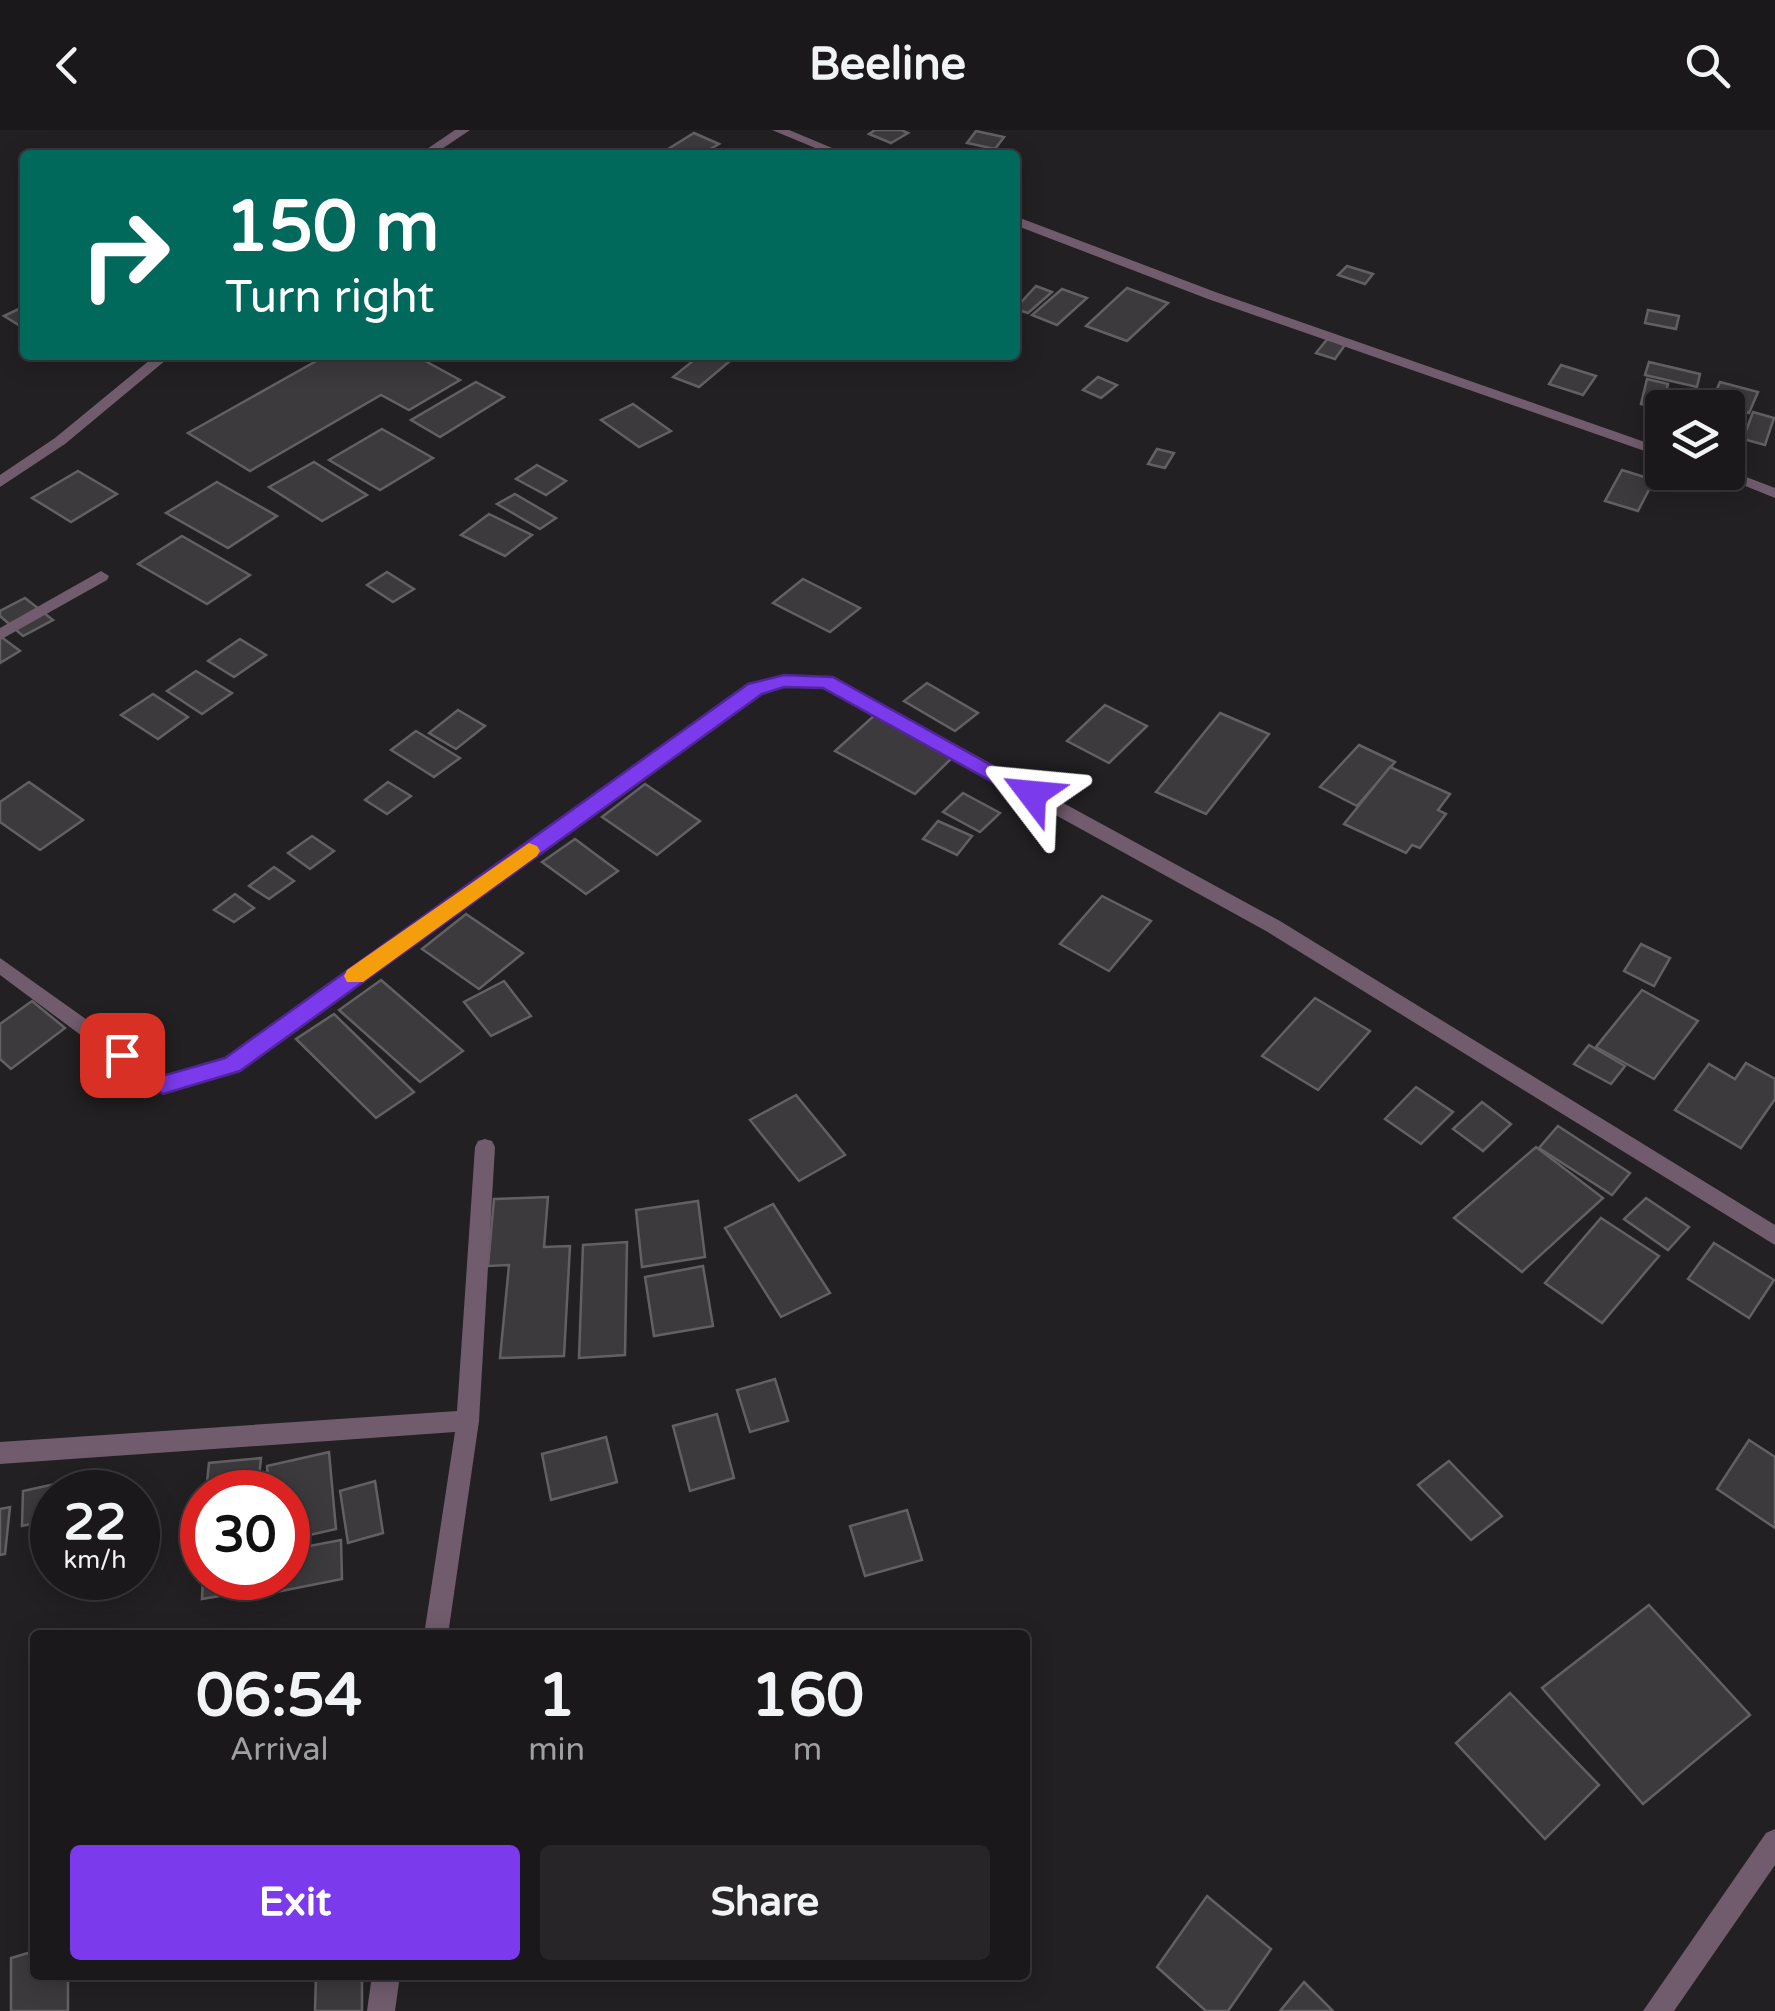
<!DOCTYPE html>
<style>
:root{--surface:#1a181a;--page:#272527;--text:#f1f3f6;--muted:#9fa0a2;--line:#383739;--accent:#7c3aed}
body{margin:0;font-family:"Varela Round",sans-serif;background:var(--page);color:var(--text);height:100vh;display:flex;flex-direction:column;font-size:38px;white-space:nowrap}
*{box-sizing:border-box;margin:0}
p{font-size:32px;color:var(--muted)}
.icon{flex:none;width:55px;height:55px;fill:none;stroke:currentColor;stroke-width:2;stroke-linecap:round;stroke-linejoin:round}
.map{position:relative;flex:1;overflow:hidden}
.panel{position:absolute;left:30px;top:1500px;width:1000px;height:350px;display:flex;flex-direction:column;background:var(--surface);border-radius:10px;box-shadow:0 5px 25px #0003,0 0 0 2px var(--line)}
.panel>*{flex:none}
.hud{position:absolute;left:20px;top:20px;width:1000px;height:210px;border-radius:10px;box-shadow:0 5px 25px #0003,0 0 0 2px var(--line);background:#00695c;color:#fff;overflow:hidden}
.buttons{position:absolute;left:1645px;top:260px;display:grid;gap:20px}
.buttons a{display:grid;place-items:center;width:100px;height:100px;border-radius:10px;background:var(--surface);box-shadow:0 5px 25px #0003,0 0 0 2px var(--line);font-size:50px}
.speed{position:absolute;left:30px;top:1340px;display:flex;gap:20px;font-size:50px;font-weight:700;text-align:center}
.speed>*{display:grid;place-content:center;width:130px;height:130px;border-radius:50%;background:var(--surface);box-shadow:0 5px 25px #0003,0 0 0 2px var(--line);line-height:1}
.speed small{font-size:25px;font-weight:400}
.speed .limit{border:15px solid #d22;background:#fff;color:#111}
.pin{position:absolute;display:grid;place-items:center;width:85px;height:85px;color:#fff;margin:-42px;border-radius:20px;box-shadow:0 5px 15px #0006}
.me{position:absolute;width:110px;margin:-55px;rotate:299deg;stroke-linejoin:round;filter:drop-shadow(0 0 8px #0008)}
.turn{display:flex;align-items:center;gap:35px;height:210px;padding:0 40px;font-size:45px}
.turn .icon{width:130px;height:130px;stroke-width:2.5}
.turn b{display:block;font-size:70px;line-height:85px}
.eta{display:flex;justify-content:space-evenly;align-items:center;height:170px;text-align:center}
.eta b{font-size:60px;font-weight:800;line-height:70px}
.button{display:flex;gap:20px;margin-top:auto;padding:20px 40px}
.button a{flex:1;height:115px;border-radius:10px;background:var(--accent);color:#fff;font-size:40px;font-weight:800;line-height:115px;text-align:center}
.button a+a{background:var(--page);color:var(--text)}
header{display:flex;justify-content:space-between;align-items:center;height:130px;padding:0 40px;background:var(--surface);font-size:45px;font-weight:800}
.map>svg:first-child{display:block}
.building{fill:#3c3a3c;stroke:#636063;stroke-width:2.5}
.lines{fill:none;stroke-linecap:round;stroke-linejoin:round}
.minor{fill:#715c6e;fill-rule:evenodd}
.route{fill:#7c3aed;stroke:#51269a;stroke-width:2.5}
.slow{fill:#f59e0b}
</style>
<header><svg class="icon" aria-label="back" viewBox="0 0 24 24"><path d="M15 5l-7 7 7 7"/></svg>Beeline<svg class="icon" aria-label="search" viewBox="0 0 24 24"><circle cx="10" cy="10" r="6"/><path d="M15 15l6 6"/></svg></header>
<div class="map">
<svg width="1775" height="1881" viewBox="0 0 1775 1881">
<rect width="100%" height="100%" fill="#222022"/>
<!-- building -->
<g class="building">
<path d="M875,0H901L908,3L891,13L869,4Z"/>
<path d="M976,1L1004,7L995,19L967,13Z"/>
<path d="M694,3L719,14L700,25L660,24Z"/>
<path d="M1347,136L1373,144L1365,154L1338,145Z"/>
<path d="M1036,156L1052,162L1028,183L1015,179Z"/>
<path d="M1127,158L1168,173L1127,211L1086,196Z"/>
<path d="M1062,159L1087,168L1057,195L1032,185Z"/>
<path d="M25,176V199L4,186Z"/>
<path d="M1648,180L1679,186L1676,199L1645,193Z"/>
<path d="M1329,207L1347,212L1335,229L1316,223Z"/>
<path d="M327,225H414L460,250L409,280L381,265L250,341L188,303Z"/>
<path d="M700,225L730,231L699,257L673,247Z"/>
<path d="M1649,232L1700,244L1697,257L1645,245Z"/>
<path d="M1561,235L1596,246L1583,265L1549,254Z"/>
<path d="M1098,247L1117,255L1101,268L1083,260Z"/>
<path d="M1647,249L1668,254L1662,278L1641,274Z"/>
<path d="M476,252L504,267L440,307L411,290Z"/>
<path d="M1720,252L1758,262L1749,283L1711,273Z"/>
<path d="M1674,263L1709,270L1707,278H1671Z"/>
<path d="M633,274L671,301L639,317L601,290Z"/>
<path d="M1753,282L1774,288L1765,315L1743,309Z"/>
<path d="M382,299L433,328L380,360L329,330Z"/>
<path d="M1157,319L1174,323L1165,338L1148,334Z"/>
<path d="M314,332L367,365L322,391L269,357Z"/>
<path d="M537,335L566,351L546,365L516,349Z"/>
<path d="M1622,340L1654,350L1638,381L1605,371Z"/>
<path d="M78,341L117,364L71,392L32,368Z"/>
<path d="M217,352L277,386L228,418L166,383Z"/>
<path d="M515,364L556,388L540,399L497,374Z"/>
<path d="M489,384L532,405L505,426L461,405Z"/>
<path d="M182,406L250,445L207,474L138,434Z"/>
<path d="M387,442L414,459L393,472L367,455Z"/>
<path d="M803,449L860,478L830,502L773,473Z"/>
<path d="M25,468L53,490L23,506L0,486V481Z"/>
<path d="M0,506L20,521L0,533Z"/>
<path d="M240,509L266,525L234,547L208,531Z"/>
<path d="M196,541L232,563L202,584L167,561Z"/>
<path d="M927,553L978,583L955,601L904,571Z"/>
<path d="M153,564L188,587L158,609L121,585Z"/>
<path d="M1105,575L1147,596L1109,633L1067,611Z"/>
<path d="M458,580L485,596L456,619L429,603Z"/>
<path d="M877,583L956,624L915,664L835,621Z"/>
<path d="M1220,583L1269,604L1206,684L1156,662Z"/>
<path d="M416,601L460,628L434,647L391,620Z"/>
<path d="M1359,615L1395,632L1357,676L1320,657Z"/>
<path d="M1390,637L1450,664L1438,680L1446,684L1420,718L1412,715L1406,723L1344,694Z"/>
<path d="M29,652L83,690L40,720L0,692V672Z"/>
<path d="M388,652L411,666L387,684L365,670Z"/>
<path d="M645,654L700,691L657,725L602,687Z"/>
<path d="M963,663L1000,683L980,702L943,682Z"/>
<path d="M938,691L972,706L957,725L923,709Z"/>
<path d="M312,706L334,721L310,739L288,723Z"/>
<path d="M575,709L618,741L586,764L542,732Z"/>
<path d="M274,737L294,751L269,769L249,756Z"/>
<path d="M235,764L254,778L234,792L214,780Z"/>
<path d="M1102,766L1151,791L1109,841L1060,814Z"/>
<path d="M466,784L523,823L479,859L422,819Z"/>
<path d="M1641,814L1670,828L1654,856L1624,841Z"/>
<path d="M381,850L463,921L420,952L339,880Z"/>
<path d="M504,851L531,886L491,906L464,872Z"/>
<path d="M1642,860L1698,891L1654,949L1596,917Z"/>
<path d="M1315,868L1370,901L1318,960L1262,926Z"/>
<path d="M32,871L65,898L11,939L0,929V894Z"/>
<path d="M334,884L414,962L376,988L296,909Z"/>
<path d="M1589,915L1625,936L1611,954L1574,934Z"/>
<path d="M1746,933L1775,949V969L1741,1018L1675,980L1709,934L1735,949Z"/>
<path d="M1416,957L1453,982L1421,1014L1385,989Z"/>
<path d="M796,965L845,1025L799,1051L750,990Z"/>
<path d="M1482,972L1511,994L1483,1021L1453,999Z"/>
<path d="M1558,996L1630,1043L1612,1065L1539,1018Z"/>
<path d="M1536,1017L1603,1068L1522,1142L1454,1088Z"/>
<path d="M548,1067L544,1117L570,1116L564,1226L500,1228L509,1135L488,1136L494,1069Z"/>
<path d="M1646,1068L1689,1097L1668,1120L1624,1089Z"/>
<path d="M698,1071L705,1127L642,1137L636,1080Z"/>
<path d="M773,1074L830,1163L781,1187L725,1098Z"/>
<path d="M1601,1088L1659,1126L1602,1193L1545,1153Z"/>
<path d="M627,1112L625,1225L579,1228L583,1115Z"/>
<path d="M1714,1113L1774,1150L1749,1188L1688,1149Z"/>
<path d="M703,1136L713,1196L654,1206L645,1147Z"/>
<path d="M775,1249L788,1291L750,1302L737,1260Z"/>
<path d="M717,1284L734,1348L690,1361L673,1296Z"/>
<path d="M606,1307L617,1352L551,1370L542,1324Z"/>
<path d="M1749,1310L1775,1327V1398L1717,1359Z"/>
<path d="M329,1322L336,1399L288,1410V1362H269L267,1336Z"/>
<path d="M261,1328L259,1348L207,1353L209,1333Z"/>
<path d="M1449,1331L1502,1386L1471,1410L1418,1355Z"/>
<path d="M78,1349V1362H52V1389L22,1396L23,1361Z"/>
<path d="M263,1349L264,1362H214L213,1361Z"/>
<path d="M375,1351L383,1403L348,1413L340,1361Z"/>
<path d="M10,1377L5,1424L0,1425V1379Z"/>
<path d="M907,1380L922,1430L865,1446L850,1396Z"/>
<path d="M341,1410L342,1449L256,1466V1448H288V1420Z"/>
<path d="M203,1448H251L250,1461L202,1469Z"/>
<path d="M1649,1475L1750,1585L1643,1674L1542,1558Z"/>
<path d="M1510,1563L1599,1655L1545,1709L1456,1613Z"/>
<path d="M1207,1766L1271,1819L1228,1881H1206L1157,1837Z"/>
<path d="M35,1821V1845H68V1881H11V1828Z"/>
<path d="M316,1845H362V1881H315Z"/>
<path d="M1304,1852L1333,1881H1280Z"/>
</g>
<g class="lines">
<!-- minor -->
<g class="minor">
<path d="M455,0H470L433,25H418Z"/>
<path d="M772,0H789L849,25H832Z"/>
<path d="M1015,86L1218,163L1662,318V327L1208,169L1015,95Z"/>
<path d="M156,225H172L65,314L0,357V345L55,308Z"/>
<path d="M1728,340L1775,358V368L1711,342Z"/>
<path d="M101,441L109,446L107,450L0,510V498Z"/>
<path d="M784,545L832,547L1280,791L1775,1095V1115L1266,801L823,557H784L761,563L239,941L163,963L156,961L0,845V828L166,946L226,929L749,555Z"/>
<path d="M485,1009L492,1011L495,1017L479,1291L448,1505H424L455,1302L0,1334V1312L457,1281L475,1017L478,1011Z"/>
<path d="M1775,1699V1735L1674,1881H1643L1766,1703Z"/>
<path d="M372,1845H400L395,1881H367Z"/>
</g>
</g>
<!-- route -->
<path class="route" d="M784,545L833,547L1043,664L1032,672L1025,670L823,558L784,557L762,564L240,941L163,964L114,931L110,925L122,916L166,945L225,928L748,554Z"/>
<!-- slow -->
<path class="slow" d="M529,713L537,716L540,721L537,726L363,852H347L344,846L347,840Z"/>
</svg>
<div class="buttons">
<a><svg class="icon" aria-label="layers" viewBox="0 0 24 24"><path d="M12 4l9 5-9 5-9-5zM3 14l9 5 9-5"/></svg></a>
</div>
<div class="speed"><div>22<small>km/h</small></div><div class="limit">30</div></div>
<div class="pin" style="left:122px;top:925px;background:#d93025"><svg class="icon" aria-label="arrive" viewBox="0 0 24 24"><path d="M6 21V4h12l-3 4 3 4H6"/></svg></div>
<svg class="me" style="left:1032px;top:664px" viewBox="-20 -20 40 40"><path d="M0-17L14 15 0 8-14 15z" fill="#7c3aed" stroke="#fff" stroke-width="4"/></svg>
<div class="hud">
<div class="turn"><svg class="icon" aria-label="right" viewBox="0 0 24 24"><path d="M7 20v-9h11M14 6l5 5-5 5"/></svg><div><b>150 m</b>Turn right</div></div>
</div>
<section class="panel">
<div class="eta">
<div><b>06:54</b><p>Arrival</p></div>
<div><b>1</b><p>min</p></div>
<div><b>160</b><p>m</p></div>
</div>
<div class="button"><a>Exit</a><a>Share</a></div>
</section>
</div>
